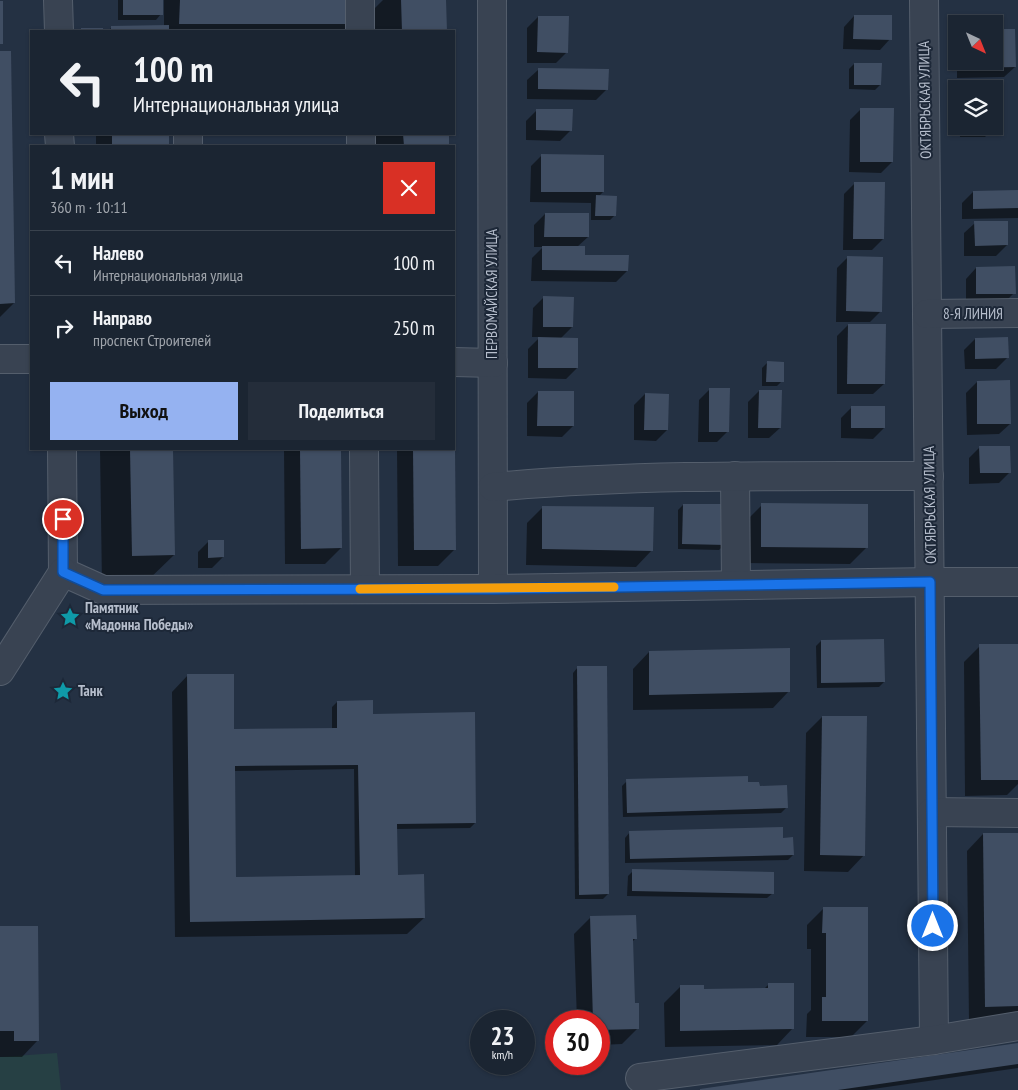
<!DOCTYPE html>
<html lang="ru">
<meta charset="utf-8">
<style>
:root{--surface:#1b2532;--page:#242d3a;--text:#f1f3f6;--muted:#a0a5ac;--line:#39424d;--accent:#95b2f1}
body{margin:0;font-family:"PT Sans Narrow",sans-serif;background:var(--page);color:var(--text);height:100vh;display:flex;flex-direction:column;font-size:19px;white-space:nowrap}
*{box-sizing:border-box;margin:0}
p{font-size:16px;color:var(--muted)}
.icon{flex:none;width:28px;height:28px;fill:none;stroke:currentColor;stroke-width:2;stroke-linecap:round;stroke-linejoin:round}
.map{position:relative;flex:1;overflow:hidden}
.side{position:absolute;left:30px;top:145px;width:425px;height:305px;display:flex;flex-direction:column;background:var(--surface);border-radius:0px;box-shadow:0 1px 4px #0004,0 0 0 1px var(--line)}
.side>*{flex:none}
.guide{position:absolute;left:30px;top:30px;width:425px;height:105px;border-radius:0px;box-shadow:0 1px 4px #0004,0 0 0 1px var(--line);background:#1b2532;color:var(--text);overflow:hidden}
.needle{width:32px;rotate:137deg}
.controls{position:absolute;left:948px;top:15px;display:grid;gap:10px}
.controls a{display:grid;place-items:center;width:55px;height:55px;border-radius:0px;background:var(--surface);box-shadow:0 1px 4px #0004,0 0 0 1px var(--line);font-size:25px}
.speed{position:absolute;left:470px;top:1010px;display:flex;gap:10px;font-size:25px;font-weight:700;text-align:center}
.speed>*{display:grid;place-content:center;width:65px;height:65px;border-radius:50%;background:var(--surface);box-shadow:0 1px 4px #0004,0 0 0 1px var(--line);line-height:1}
.speed small{font-size:12px;font-weight:400}
.speed .limit{border:8px solid #d22;background:#fff;color:#111}
.pin{position:absolute;display:grid;place-items:center;width:42px;height:42px;color:#fff;margin:-21px;border:2px solid #fff;border-radius:50%;box-shadow:0 1px 5px #0007}
.me{position:absolute;width:55px;margin:-28px;rotate:0deg;stroke-linejoin:round;filter:drop-shadow(0 0 4px #0008)}
.turn{display:flex;align-items:center;gap:18px;height:105px;padding:0 20px;font-size:22px}
.turn .icon{width:65px;height:65px;stroke-width:2.5}
.turn b{display:block;font-size:35px;line-height:42px}
.round{display:grid;place-items:center;flex:none;width:52px;height:52px;border-radius:0px;background:var(--page)}
.overview{display:flex;align-items:center;justify-content:space-between;height:85px;padding:0 20px}
h1{font-size:30px;font-weight:600;line-height:38px}
.primary-button{display:flex;gap:10px;margin-top:auto;padding:10px 20px}
.primary-button a{flex:1;height:58px;border-radius:0px;background:var(--accent);color:#111;font-size:20px;font-weight:600;line-height:58px;text-align:center}
.primary-button a+a{background:var(--page);color:var(--text)}
ul{padding:0;list-style:none}
li{display:flex;align-items:center;gap:15px;height:65px;padding:0 20px;border-top:1px solid var(--line)}
li div{flex:1}
li b{display:block;font-size:19px}
li em{font-style:normal}
.map>svg:first-child{display:block}
.green{fill:#264044}
.shadow{fill:#0007;fill-rule:evenodd}
.building{fill:#404e63;fill-rule:evenodd}
.lines{fill:none;stroke-linecap:round;stroke-linejoin:round}
.minor-casing{stroke:#545e6c;stroke-width:30}
.minor{stroke:#394352;stroke-width:28}
.route-casing{stroke:#114b97;stroke-width:12}
.route{stroke:#1a73e8;stroke-width:9}
.slow{stroke:#f59e0b;stroke-width:9}
.labels{text-anchor:middle;stroke-width:4;stroke-linejoin:round;paint-order:stroke}
.street-label{font-size:15px;fill:#b6becc;stroke:#1d2838}
.poi-label{font-size:15px;font-weight:bold;fill:#b6becc;stroke:#1d2838;text-anchor:start}
</style>
<div class="map">
<svg width="1018" height="1090" viewBox="0 0 1018 1090">
<rect width="100%" height="100%" fill="#243143"/>
<!-- green -->
<path class="green" d="M57,1053L61,1090H0V1057Z"/>
<!-- shadow -->
<g class="shadow">
<path d="M118,0H161V14L156,20H118Z"/>
<path d="M164,0H352V23L344,31H108L112,27H164Z"/>
<path d="M383,0H445L446,31H371V12Z"/>
<path d="M854,16L890,39L880,50L843,49L844,27Z"/>
<path d="M538,17L567,52L556,63H527V28Z"/>
<path d="M994,30H1014L1015,67L1004,77L957,78V61H994Z"/>
<path d="M0,52L14,303L0,317Z"/>
<path d="M854,64L880,85L875,90L849,89V69Z"/>
<path d="M538,70L607,89L596,100L527,99V80Z"/>
<path d="M861,109L892,162L881,173L849,172L850,120Z"/>
<path d="M537,110L571,130L560,141L526,140V121Z"/>
<path d="M959,126H990V132L985,137H960Z"/>
<rect x="96" y="134" width="72" height="12"/>
<rect x="373" y="134" width="74" height="12"/>
<path d="M542,155L603,192L598,197L615,215L610,220H591V203L530,202L531,166Z"/>
<path d="M855,183L883,239L872,250H843L844,194Z"/>
<path d="M1018,191V218L962,219V203L973,192Z"/>
<path d="M545,214L588,237L577,247L584,256L627,271L616,282L531,281L532,258L543,247H534V225Z"/>
<path d="M975,223L1007,245L996,256H964V233Z"/>
<path d="M848,257L881,311L870,322H836L837,268Z"/>
<path d="M976,268L1014,293L1003,304L966,305V279Z"/>
<path d="M544,297L572,327L560,339L577,368L566,379L528,378V349L540,337H532L533,308Z"/>
<path d="M848,325L884,384L873,394H837V336Z"/>
<path d="M975,339L1007,358L996,369H965L964,350Z"/>
<path d="M767,363L782,381L777,386H762V368Z"/>
<path d="M977,382L1010,424L999,434L967,435L966,393Z"/>
<path d="M710,389L728,431L717,442H698L699,400Z"/>
<path d="M759,391L780,428L769,438H748V402Z"/>
<path d="M538,392L573,426L562,437L527,436V403Z"/>
<path d="M645,394L667,430L656,441L634,440V405Z"/>
<path d="M852,407L884,428L873,439L841,438V418Z"/>
<path d="M980,447L1010,472L999,483L969,484V458Z"/>
<path d="M100,449H172L174,555L143,585H102Z"/>
<path d="M284,449H340L341,548L325,564H285Z"/>
<path d="M397,449H453L454,550L438,566H398Z"/>
<path d="M683,505L725,544L719,550L678,549V510Z"/>
<path d="M762,505L866,548L850,564L745,563L746,521Z"/>
<path d="M543,507L652,550L636,567L526,565L527,523Z"/>
<path d="M208,542L223,557L212,568H198V552Z"/>
<path d="M821,641L884,682L879,687L817,688L816,646Z"/>
<path d="M1018,645V784L1007,795L965,796L964,662L980,646Z"/>
<path d="M649,652L789,691L773,708L633,710V669Z"/>
<path d="M578,667L608,894L603,899H575L573,673Z"/>
<path d="M188,675L233,732L332,729V707L337,702L372,715L475,823L470,828L396,829V876L424,918L407,934L175,937L172,692ZM354,769L355,876L235,878L234,771Z"/>
<path d="M822,717L864,855L848,872L804,871L806,733Z"/>
<path d="M627,781L747,783L758,787L786,808L781,813L623,817L622,786Z"/>
<path d="M630,832L782,839L793,855L788,860L625,863V838Z"/>
<path d="M983,834H1018V1018L969,1022L967,851Z"/>
<path d="M633,871L773,893L767,898L627,896L628,876Z"/>
<path d="M823,909L867,1021L851,1037H806L807,1014L811,1010V949H807V925Z"/>
<path d="M591,917L635,939L632,942L633,1004L638,1028L622,1044L599,1045V1021H577L574,934Z"/>
<path d="M0,927L38,1040L22,1057H0Z"/>
<path d="M768,985L793,1028L777,1045L665,1047L664,1003L680,987L703,990L764,989Z"/>
<path d="M1018,1044V1068L866,1090H701Z"/>
</g>
<!-- building -->
<g class="building">
<rect x="123" y="0" width="40" height="15"/>
<path d="M180,0H353V24H179Z"/>
<path d="M401,0H446L447,31H402Z"/>
<rect x="0" y="1" width="3" height="43"/>
<path d="M854,15H892V40L853,39Z"/>
<path d="M538,16H569L568,53L537,52Z"/>
<path d="M169,25V31H111V26Z"/>
<rect x="81" y="28" width="22" height="3"/>
<path d="M994,29H1015L1016,67L968,68V61H994Z"/>
<path d="M0,51H11L15,303L0,304Z"/>
<path d="M854,63H882L881,85H854Z"/>
<path d="M538,68L609,69L608,90L538,89Z"/>
<path d="M860,108H894L893,162H860Z"/>
<path d="M536,109H573L572,131L536,130Z"/>
<path d="M964,126H991V132L964,133Z"/>
<rect x="112" y="134" width="57" height="12"/>
<path d="M403,134H449V146H404Z"/>
<path d="M541,154L604,155V192H541Z"/>
<path d="M854,182H885L884,239H853Z"/>
<path d="M1018,190V208L973,209V191Z"/>
<path d="M596,195L617,196L616,216H595Z"/>
<path d="M545,213H589V237H544Z"/>
<path d="M974,221H1008V245L975,246Z"/>
<path d="M542,246H585V255H629L628,271L542,270Z"/>
<path d="M847,256L883,257L882,312L846,311Z"/>
<path d="M1015,266L1016,294H976V267Z"/>
<path d="M543,296L574,297L573,327H543Z"/>
<path d="M848,324H886L885,384H847Z"/>
<path d="M538,337L578,338V368H538Z"/>
<path d="M1008,337L1009,358L975,359V338Z"/>
<path d="M767,361L784,362V382H766Z"/>
<path d="M1010,380L1011,424H977V381Z"/>
<path d="M709,388H730L729,432H709Z"/>
<path d="M759,390H782L781,428H758Z"/>
<path d="M538,391H574V426H537Z"/>
<path d="M645,393L669,394L668,430H644Z"/>
<rect x="851" y="406" width="34" height="22"/>
<path d="M979,446H1010L1011,473H980Z"/>
<path d="M130,449H173L175,555L132,556Z"/>
<path d="M300,449H341L342,548L301,549Z"/>
<path d="M413,449H455L456,550H414Z"/>
<path d="M761,503L868,504V548L761,547Z"/>
<path d="M683,504H726V545L682,544Z"/>
<path d="M542,506L654,507L653,551L542,549Z"/>
<path d="M208,540H224V557L208,558Z"/>
<path d="M884,639L885,682L821,683V640Z"/>
<path d="M979,644H1018V780H981Z"/>
<path d="M790,648V692L649,695V651Z"/>
<path d="M577,666H607L609,894L579,895Z"/>
<path d="M187,674H234V729L337,728V701L373,700V714L475,712L476,823L397,824L398,875L424,874L425,918L190,922ZM358,765L360,875L236,877L235,766Z"/>
<path d="M822,716H867L865,856L820,855Z"/>
<path d="M748,776V782H759L760,786L787,785L788,808L627,813L626,779Z"/>
<path d="M783,827V838L793,837L794,855L630,859L629,831Z"/>
<path d="M983,833H1018V1006L985,1007Z"/>
<path d="M632,869L774,872V894L632,891Z"/>
<path d="M823,907H868V1021H822V997H826V933H822Z"/>
<path d="M636,915L637,939H633L635,1003H639V1029L599,1030V1021H593L590,916Z"/>
<path d="M0,926H38L39,1041H14V1031H0Z"/>
<path d="M768,983H794V1029L680,1031V985H704V989L768,988Z"/>
<path d="M1018,1043V1064L838,1090H700V1089Z"/>
</g>
<g class="lines">
<defs>
<g id="minor">
<path d="M58,0L59,31"/>
<path d="M492,0L493,589"/>
<path d="M924,0L934,1040"/>
<path d="M360,31V0"/>
<path d="M59,134L60,146"/>
<path d="M188,134V146"/>
<path d="M361,134V146"/>
<path d="M927,314L1018,313"/>
<path d="M0,359H31"/>
<path d="M454,362L493,363"/>
<path d="M62,449L63,572"/>
<path d="M364,449L365,589"/>
<path d="M735,476L736,585"/>
<path d="M493,487C638,474 784,476 929,476"/>
<path d="M63,572L103,590L493,589L930,582H1018"/>
<path d="M0,671L63,572"/>
<path d="M932,812L1018,813"/>
<path d="M640,1078L934,1040L1018,1026"/>
</g>
</defs>
<!-- minor casing -->
<use href="#minor" class="minor-casing"/>
<!-- minor -->
<use href="#minor" class="minor"/>
</g>
<g class="lines">
<defs>
<path id="route" d="M63,519V572L103,590L493,589L930,582L933,926"/>
</defs>
<!-- route casing -->
<use href="#route" class="route-casing"/>
<!-- route -->
<use href="#route" class="route"/>
<!-- slow -->
<path class="slow" d="M360,589L614,587"/>
</g>
<!-- icons -->
<defs>
<symbol id="sight-bare" viewBox="-9 -9 18 18"><path d="M0-6L1.8-2.2L6-1.7L2.9 1.2L3.7 5.4L0 3.3L-3.7 5.4L-2.9 1.2L-6-1.7L-1.8-2.2Z" fill="#0f9aa8" stroke="#1d2838" stroke-width="2.5" paint-order="stroke"/></symbol>
</defs>
<g fill-rule="evenodd">
<use href="#sight-bare" x="56" y="603" width="28" height="28"/>
<use href="#sight-bare" x="49" y="677" width="28" height="28"/>
</g>
<g class="labels">
<!-- street labels -->
<g class="street-label">
<text transform="translate(925 100) rotate(-91)" y="5">ОКТЯБРЬСКАЯ УЛИЦА</text>
<text transform="translate(492 294) rotate(-90)" y="5">ПЕРВОМАЙСКАЯ УЛИЦА</text>
<text x="973" y="319">8-Я ЛИНИЯ</text>
<text transform="translate(930 505) rotate(-91)" y="5">ОКТЯБРЬСКАЯ УЛИЦА</text>
</g>
<!-- poi labels -->
<g class="poi-label">
<text x="85" y="613">Памятник<tspan x="85" dy="17">«Мадонна Победы»</tspan></text>
<text x="78" y="696">Танк</text>
</g>
</g>
</svg>
<div class="controls">
<a><svg class="needle" viewBox="-14 -14 28 28"><path d="M0-13l5 13h-10z" fill="#e53935"/><path d="M0 13l5-13h-10z" fill="#a0a5ac"/></svg></a>
<a><svg class="icon" aria-label="layers" viewBox="0 0 24 24"><path d="M12 4l9 5-9 5-9-5zM3 14l9 5 9-5"/></svg></a>
</div>
<div class="speed"><div>23<small>km/h</small></div><div class="limit">30</div></div>
<div class="pin" style="left:63px;top:519px;background:#d93025"><svg class="icon" aria-label="arrive" viewBox="0 0 24 24"><path d="M6 21V4h12l-3 4 3 4H6"/></svg></div>
<svg class="me" style="left:933px;top:926px" viewBox="-20 -20 40 40"><circle r="17" fill="#1a73e8" stroke="#fff" stroke-width="3"/><path d="M0-11L8 9 0 5-8 9z" fill="#fff"/></svg>
<div class="guide">
<div class="turn"><svg class="icon" aria-label="left" viewBox="0 0 24 24"><path d="M17 20v-9H6M10 6l-5 5 5 5"/></svg><div><b>100 m</b>Интернациональная улица</div></div>
</div>
<section class="side">
<div class="overview"><div><h1>1 мин</h1><p>360 m · 10:11</p></div><a class="round" style="background:#d93025;color:#fff"><svg class="icon" aria-label="close" viewBox="0 0 24 24"><path d="M6 6l12 12M18 6L6 18"/></svg></a></div>
<ul>
<li><svg class="icon" aria-label="left" viewBox="0 0 24 24"><path d="M17 20v-9H6M10 6l-5 5 5 5"/></svg><div><b>Налево</b><p>Интернациональная улица</p></div><em>100 m</em></li>
<li><svg class="icon" aria-label="right" viewBox="0 0 24 24"><path d="M7 20v-9h11M14 6l5 5-5 5"/></svg><div><b>Направо</b><p>проспект Строителей</p></div><em>250 m</em></li>
</ul>
<div class="primary-button"><a>Выход</a><a>Поделиться</a></div>
</section>
</div>
